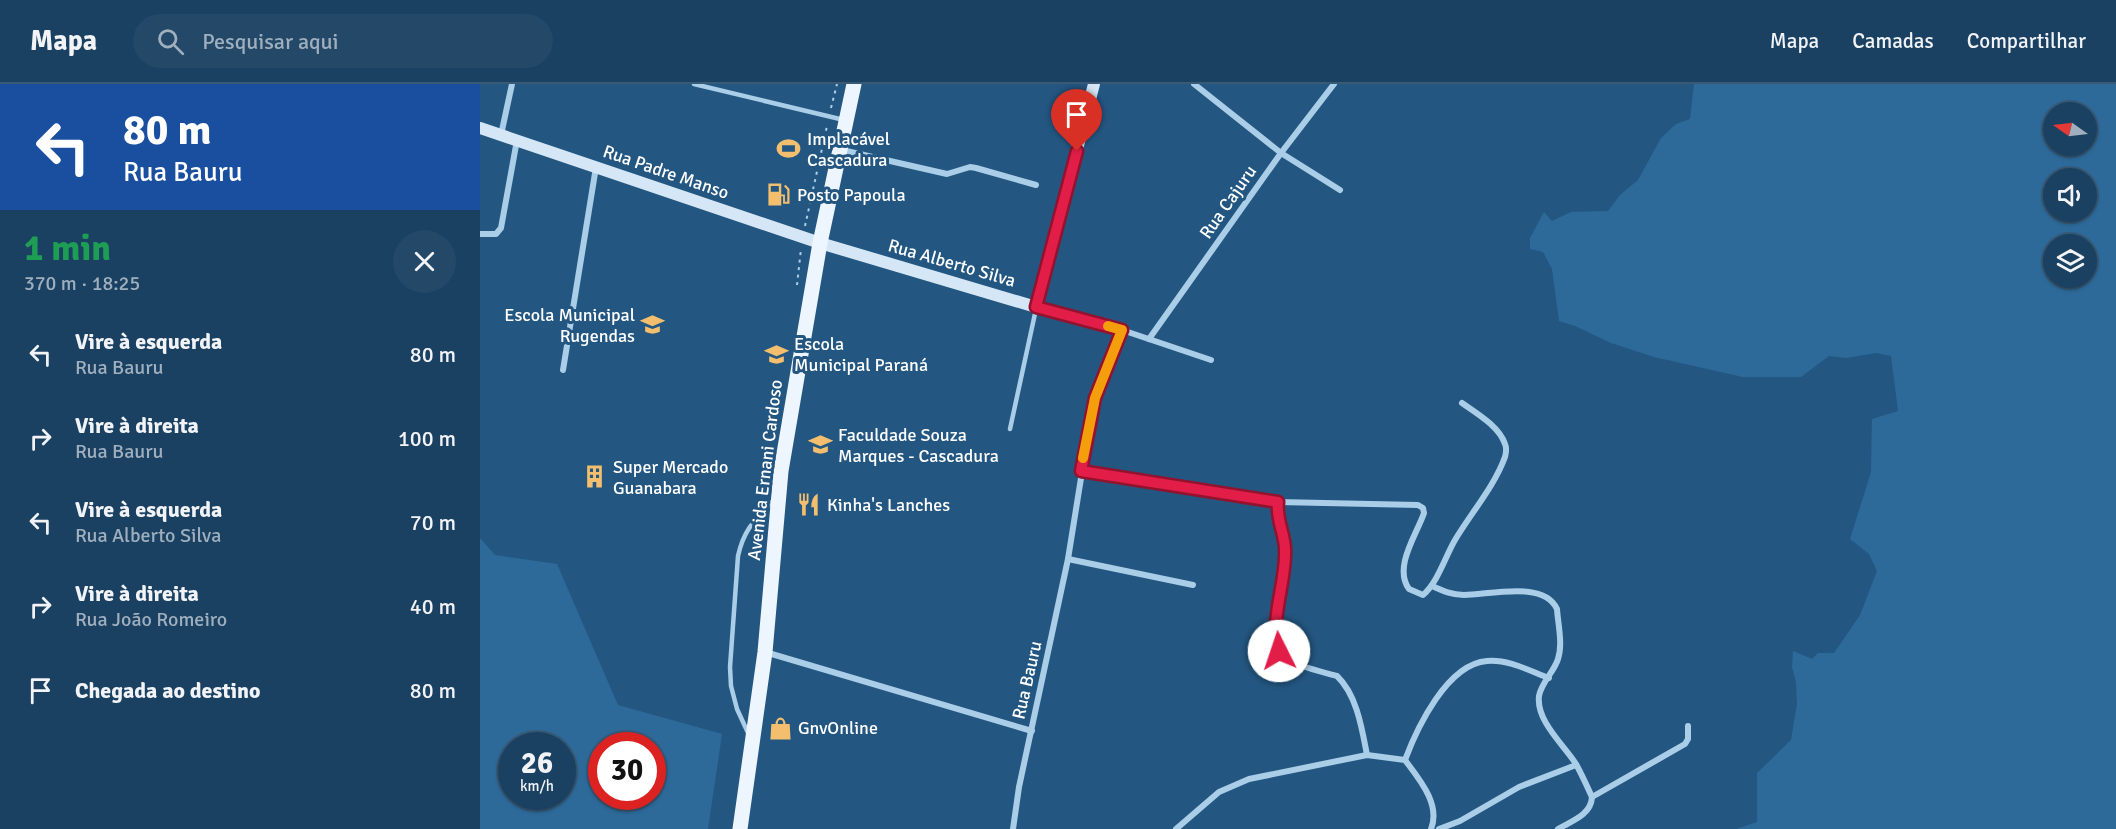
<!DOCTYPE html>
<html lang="pt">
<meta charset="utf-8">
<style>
:root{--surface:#1a4162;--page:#234868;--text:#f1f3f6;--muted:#9fafbe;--line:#385a77}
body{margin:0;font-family:Signika,sans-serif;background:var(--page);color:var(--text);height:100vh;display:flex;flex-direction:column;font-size:22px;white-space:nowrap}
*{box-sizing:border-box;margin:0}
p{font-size:20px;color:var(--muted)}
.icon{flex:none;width:33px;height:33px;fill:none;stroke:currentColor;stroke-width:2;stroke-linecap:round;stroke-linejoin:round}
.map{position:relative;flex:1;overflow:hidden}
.drawer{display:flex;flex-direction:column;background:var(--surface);width:480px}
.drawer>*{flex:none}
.hud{background:#1a4fa0;color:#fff;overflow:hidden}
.needle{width:39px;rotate:284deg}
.controls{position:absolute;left:1563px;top:18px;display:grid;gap:12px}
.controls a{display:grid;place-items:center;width:54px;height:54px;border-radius:50%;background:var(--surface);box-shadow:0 2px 4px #0004,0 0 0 2px var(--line);font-size:30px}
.speed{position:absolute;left:18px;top:648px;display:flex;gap:12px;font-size:30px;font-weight:700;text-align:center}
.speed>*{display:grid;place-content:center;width:78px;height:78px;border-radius:50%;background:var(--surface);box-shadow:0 2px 4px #0004,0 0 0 2px var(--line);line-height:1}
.speed small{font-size:15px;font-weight:400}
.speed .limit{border:9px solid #d22;background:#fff;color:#111}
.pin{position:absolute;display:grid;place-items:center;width:51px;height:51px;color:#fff;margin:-62px -26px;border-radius:50% 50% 50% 0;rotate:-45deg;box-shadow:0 0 6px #0007}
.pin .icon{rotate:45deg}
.me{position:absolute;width:66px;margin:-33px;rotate:356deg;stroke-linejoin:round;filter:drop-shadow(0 0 4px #0008)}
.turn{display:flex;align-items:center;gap:21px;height:126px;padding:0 24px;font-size:27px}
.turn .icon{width:78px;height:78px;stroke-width:2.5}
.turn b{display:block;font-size:42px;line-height:51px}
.round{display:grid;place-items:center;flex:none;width:63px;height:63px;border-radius:32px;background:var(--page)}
.headline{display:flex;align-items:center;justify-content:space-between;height:102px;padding:0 24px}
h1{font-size:36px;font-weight:800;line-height:45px;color:#1e9e55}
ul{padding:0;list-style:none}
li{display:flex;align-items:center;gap:18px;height:84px;padding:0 24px}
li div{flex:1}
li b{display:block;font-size:22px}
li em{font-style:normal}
header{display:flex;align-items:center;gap:36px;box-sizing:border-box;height:84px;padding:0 30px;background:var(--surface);border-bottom:2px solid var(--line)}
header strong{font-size:28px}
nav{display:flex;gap:33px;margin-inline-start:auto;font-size:21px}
.search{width:420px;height:54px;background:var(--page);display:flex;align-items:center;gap:15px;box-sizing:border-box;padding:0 21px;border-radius:33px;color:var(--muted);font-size:22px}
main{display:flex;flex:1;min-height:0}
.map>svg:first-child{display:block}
.green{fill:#2d6a9a;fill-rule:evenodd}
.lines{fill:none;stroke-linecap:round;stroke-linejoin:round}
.path{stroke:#aacde8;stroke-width:2;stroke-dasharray:3 4.5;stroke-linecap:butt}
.lane{stroke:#aacde8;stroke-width:4.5}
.street{stroke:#aacde8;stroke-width:6}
.secondary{stroke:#d5e7f6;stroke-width:12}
.primary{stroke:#edf5fe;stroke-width:15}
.route-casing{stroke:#92132f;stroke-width:15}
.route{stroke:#e11d48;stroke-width:10}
.slow{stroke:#f59e0b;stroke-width:10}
.labels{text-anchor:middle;stroke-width:6;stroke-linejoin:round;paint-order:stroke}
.poi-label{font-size:18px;fill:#fff;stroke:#235782;text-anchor:start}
.street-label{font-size:18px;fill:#fff;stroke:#235782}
</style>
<header>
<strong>Mapa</strong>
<div class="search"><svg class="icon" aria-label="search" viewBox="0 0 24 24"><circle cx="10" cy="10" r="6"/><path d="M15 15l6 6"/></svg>Pesquisar aqui</div>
<nav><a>Mapa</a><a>Camadas</a><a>Compartilhar</a></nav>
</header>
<main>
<section class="drawer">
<div class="hud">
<div class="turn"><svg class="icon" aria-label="left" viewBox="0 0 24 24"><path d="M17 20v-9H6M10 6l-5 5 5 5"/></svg><div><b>80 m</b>Rua Bauru</div></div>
</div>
<div class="headline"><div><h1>1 min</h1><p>370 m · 18:25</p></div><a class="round"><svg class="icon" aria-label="close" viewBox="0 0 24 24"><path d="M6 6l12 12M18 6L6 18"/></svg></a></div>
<ul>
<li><svg class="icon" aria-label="left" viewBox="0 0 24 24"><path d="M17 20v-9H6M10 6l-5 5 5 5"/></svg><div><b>Vire à esquerda</b><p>Rua Bauru</p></div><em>80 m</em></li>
<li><svg class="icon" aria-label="right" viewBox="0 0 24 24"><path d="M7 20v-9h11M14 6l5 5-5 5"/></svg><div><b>Vire à direita</b><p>Rua Bauru</p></div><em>100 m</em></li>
<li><svg class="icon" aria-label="left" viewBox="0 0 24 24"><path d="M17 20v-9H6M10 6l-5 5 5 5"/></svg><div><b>Vire à esquerda</b><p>Rua Alberto Silva</p></div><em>70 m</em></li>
<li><svg class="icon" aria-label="right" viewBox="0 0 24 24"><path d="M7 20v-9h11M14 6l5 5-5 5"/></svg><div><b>Vire à direita</b><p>Rua João Romeiro</p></div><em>40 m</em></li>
<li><svg class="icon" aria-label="arrive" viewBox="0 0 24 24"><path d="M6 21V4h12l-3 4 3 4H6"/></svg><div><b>Chegada ao destino</b></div><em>80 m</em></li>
</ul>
</section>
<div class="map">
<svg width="1636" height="745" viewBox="0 0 1636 745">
<rect width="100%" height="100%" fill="#235782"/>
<!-- green -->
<g class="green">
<path d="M1214,0H1636V745H1256L1277,738V689L1311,656L1317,620L1316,598L1312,583L1313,567L1332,575L1338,569H1354L1380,531L1397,487L1389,470L1370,455L1391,388L1392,335L1418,327L1411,272L1396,269L1366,274L1349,272L1321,293H1263L1174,273L1131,259L1095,242L1079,237L1072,185L1063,168L1050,165V154L1064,128L1072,137L1091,128L1128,127L1140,111L1158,96L1181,54L1196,40L1210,35ZM1574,28H1606V62H1574ZM1574,94H1606V128H1574ZM1606,160V194H1574V160Z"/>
<path d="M0,454L15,471L77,480L138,621L242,650L228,745H0ZM32,662H82V712H32ZM122,662H172V712H122Z"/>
</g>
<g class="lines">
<!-- path -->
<g class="path">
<path d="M351,24L357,0"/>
<path d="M325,142L347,42"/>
<path d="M317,201L321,165"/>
</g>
<!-- lane -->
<g class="lane">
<path d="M214,0L364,36"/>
<path d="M530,345L556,225"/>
<path d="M269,651L257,625L251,602L250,583L258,472C264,445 275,436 293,417"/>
</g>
<!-- street -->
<g class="street">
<path d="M714,0L801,69L860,106"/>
<path d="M21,51L32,0"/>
<path d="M362,66L467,90L490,83L496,84L556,101"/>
<path d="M0,150H16L21,144L37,56"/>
<path d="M556,223L642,246L731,276"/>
<path d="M669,255L801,69L854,0"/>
<path d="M83,286L116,83"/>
<path d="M601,387L798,418L938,421L943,424L944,429C937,450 913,483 929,505L943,511C958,498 965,473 975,456C991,429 1014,403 1025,373C1026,369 1027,364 1025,360C1019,342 996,329 982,319"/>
<path d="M798,418C795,439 807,457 804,478C802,497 790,556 801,570C810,581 843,588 857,592C877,611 882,645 887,671"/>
<path d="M588,475L713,501"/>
<path d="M952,502C963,507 972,511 984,511C1009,511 1064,496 1077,525C1078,540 1083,560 1078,575C1074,588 1061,599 1059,612C1056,637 1084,661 1096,680C1102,691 1107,702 1112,713"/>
<path d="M285,568L552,647"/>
<path d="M925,676C937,644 967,580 1007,577C1028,575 1050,587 1069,594"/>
<path d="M1112,713L1205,660L1208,655V642"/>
<path d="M533,745L539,703L588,475L611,332L621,295L642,246"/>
<path d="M696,745L739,708L769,695L887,671L925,676C939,695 961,720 951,745"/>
<path d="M959,745L980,737L1039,703L1096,681"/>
<path d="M1078,745C1092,737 1111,731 1112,713"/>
</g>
<!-- secondary -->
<path class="secondary" d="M0,44L340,159L556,223L614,0"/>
<!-- primary -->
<path class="primary" d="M260,745L285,568L301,387L340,159L374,0"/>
</g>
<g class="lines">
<defs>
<path id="route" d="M597,67L556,223L642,246L615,314L601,387L798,418C796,435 804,448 805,464C807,498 789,534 799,567"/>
</defs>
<!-- route casing -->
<use href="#route" class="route-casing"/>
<!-- route -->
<use href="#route" class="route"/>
<!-- slow -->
<path class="slow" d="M603,374L615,314L642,246L628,242"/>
</g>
<!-- icons -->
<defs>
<symbol id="stadium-bare" viewBox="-9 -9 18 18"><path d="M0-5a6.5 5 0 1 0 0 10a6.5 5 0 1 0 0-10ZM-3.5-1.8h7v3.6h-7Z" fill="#f3be6d" stroke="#235782" stroke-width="2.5" paint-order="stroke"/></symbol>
<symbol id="fuel-bare" viewBox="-9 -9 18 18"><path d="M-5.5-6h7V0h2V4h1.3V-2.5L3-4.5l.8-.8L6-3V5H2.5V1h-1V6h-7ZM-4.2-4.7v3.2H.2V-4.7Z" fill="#f3be6d" stroke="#235782" stroke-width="2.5" paint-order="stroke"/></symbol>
<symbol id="school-bare" viewBox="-9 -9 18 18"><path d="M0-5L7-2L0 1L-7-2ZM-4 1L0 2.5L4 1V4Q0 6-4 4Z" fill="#f3be6d" stroke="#235782" stroke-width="2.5" paint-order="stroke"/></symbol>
<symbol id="university-bare" viewBox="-9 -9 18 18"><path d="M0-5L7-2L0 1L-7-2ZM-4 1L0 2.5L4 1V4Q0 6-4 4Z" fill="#f3be6d" stroke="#235782" stroke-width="2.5" paint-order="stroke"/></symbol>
<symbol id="building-bare" viewBox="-9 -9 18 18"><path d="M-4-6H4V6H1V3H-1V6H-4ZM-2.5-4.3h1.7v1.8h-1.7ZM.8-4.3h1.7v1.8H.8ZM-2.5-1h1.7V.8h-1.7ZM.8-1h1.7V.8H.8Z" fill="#f3be6d" stroke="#235782" stroke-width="2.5" paint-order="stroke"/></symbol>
<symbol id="restaurant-bare" viewBox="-9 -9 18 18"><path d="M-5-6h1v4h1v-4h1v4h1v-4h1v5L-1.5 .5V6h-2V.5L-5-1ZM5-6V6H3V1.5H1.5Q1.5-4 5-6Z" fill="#f3be6d" stroke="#235782" stroke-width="2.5" paint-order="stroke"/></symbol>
<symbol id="shop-bare" viewBox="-9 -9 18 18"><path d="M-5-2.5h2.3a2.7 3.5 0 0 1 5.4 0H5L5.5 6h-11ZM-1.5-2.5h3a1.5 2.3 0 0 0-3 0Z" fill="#f3be6d" stroke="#235782" stroke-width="2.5" paint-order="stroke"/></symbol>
</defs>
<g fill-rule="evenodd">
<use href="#stadium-bare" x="292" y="48" width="33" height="33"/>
<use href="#fuel-bare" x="282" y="94" width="33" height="33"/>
<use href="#school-bare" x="156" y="224" width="33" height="33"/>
<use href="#school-bare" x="280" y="254" width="33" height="33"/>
<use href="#university-bare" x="324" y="344" width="33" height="33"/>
<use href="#building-bare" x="98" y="376" width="33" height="33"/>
<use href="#restaurant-bare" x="312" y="404" width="33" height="33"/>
<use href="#shop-bare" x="284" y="628" width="33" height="33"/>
</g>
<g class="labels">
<!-- poi labels -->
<g class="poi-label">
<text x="327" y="61">Implacável<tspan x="327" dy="21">Cascadura</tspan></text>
<text x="317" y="117">Posto Papoula</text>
<text x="155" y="237" text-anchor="end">Escola Municipal<tspan x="155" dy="21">Rugendas</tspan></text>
<text x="314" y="266">Escola<tspan x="314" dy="21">Municipal Paraná</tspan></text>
<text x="358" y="357">Faculdade Souza<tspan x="358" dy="21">Marques - Cascadura</tspan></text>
<text x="133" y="389">Super Mercado<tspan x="133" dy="21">Guanabara</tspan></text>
<text x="347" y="427">Kinha's Lanches</text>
<text x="318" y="650">GnvOnline</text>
</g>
<!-- street labels -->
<g class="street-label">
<text transform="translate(186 88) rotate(19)" y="6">Rua Padre Manso</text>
<text transform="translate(748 118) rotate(-55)" y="6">Rua Cajuru</text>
<text transform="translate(472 179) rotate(16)" y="6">Rua Alberto Silva</text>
<text transform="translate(285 386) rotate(-83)" y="6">Avenida Ernani Cardoso</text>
<text transform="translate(547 596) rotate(-77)" y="6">Rua Bauru</text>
</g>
</g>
</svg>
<div class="controls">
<a><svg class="needle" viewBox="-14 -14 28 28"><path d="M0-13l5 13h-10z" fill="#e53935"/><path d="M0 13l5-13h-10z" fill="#9fafbe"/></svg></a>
<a><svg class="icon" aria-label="sound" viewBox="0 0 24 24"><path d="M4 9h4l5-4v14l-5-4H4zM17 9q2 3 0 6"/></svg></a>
<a><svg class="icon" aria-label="layers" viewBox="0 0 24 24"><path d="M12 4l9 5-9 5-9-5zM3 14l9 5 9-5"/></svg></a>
</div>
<div class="speed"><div>26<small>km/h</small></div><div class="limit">30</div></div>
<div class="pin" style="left:597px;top:67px;background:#d93025"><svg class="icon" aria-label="arrive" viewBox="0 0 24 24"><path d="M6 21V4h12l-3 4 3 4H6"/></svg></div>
<svg class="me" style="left:799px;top:567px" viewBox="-20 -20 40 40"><circle r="19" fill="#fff"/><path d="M0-13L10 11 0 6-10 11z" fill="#e11d48"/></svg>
</div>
</main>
